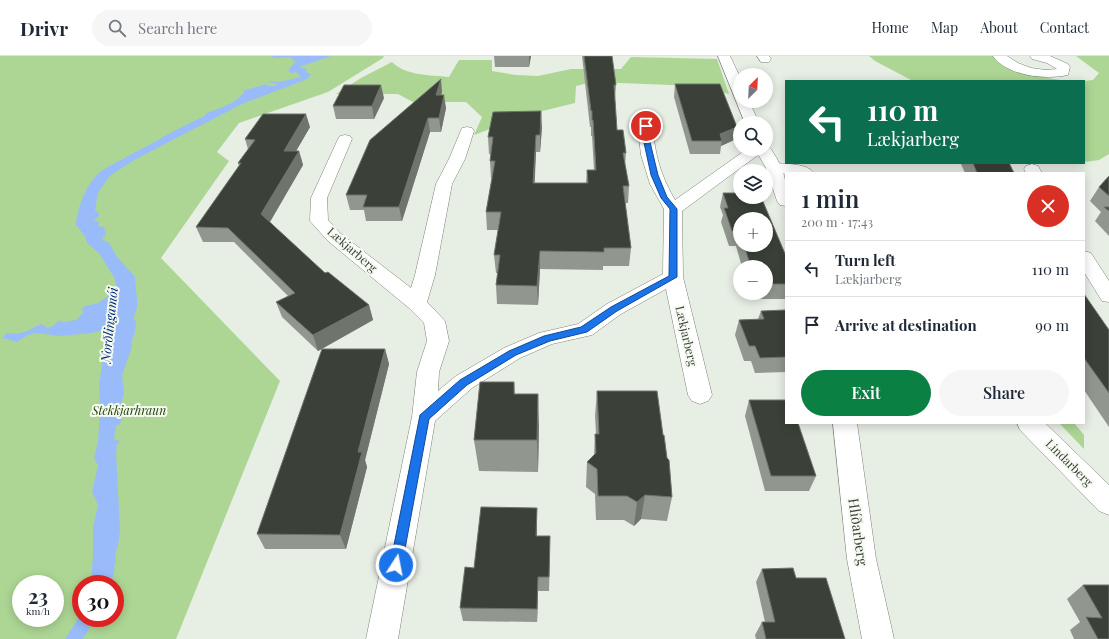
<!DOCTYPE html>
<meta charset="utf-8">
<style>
:root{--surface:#fff;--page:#f6f6f7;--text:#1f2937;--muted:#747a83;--line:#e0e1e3;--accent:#0b8043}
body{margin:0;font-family:"Playfair Display",serif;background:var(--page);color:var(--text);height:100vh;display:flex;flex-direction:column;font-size:15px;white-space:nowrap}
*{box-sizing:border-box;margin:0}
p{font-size:13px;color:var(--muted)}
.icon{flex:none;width:22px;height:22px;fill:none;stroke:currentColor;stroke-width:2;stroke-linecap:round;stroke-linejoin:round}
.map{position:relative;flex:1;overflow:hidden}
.panel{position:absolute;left:785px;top:116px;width:300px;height:252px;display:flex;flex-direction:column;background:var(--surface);border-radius:0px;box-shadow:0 2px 10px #0003}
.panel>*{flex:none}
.guide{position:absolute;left:785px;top:24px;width:300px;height:84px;border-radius:0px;box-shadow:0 2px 10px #0003;background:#0b6e4f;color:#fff;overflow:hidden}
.needle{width:26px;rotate:24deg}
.tools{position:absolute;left:733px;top:12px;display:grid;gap:8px}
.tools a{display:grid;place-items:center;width:40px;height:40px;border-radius:50%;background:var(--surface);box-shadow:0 2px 10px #0003;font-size:20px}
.speed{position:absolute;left:12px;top:519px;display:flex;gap:8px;font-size:20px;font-weight:700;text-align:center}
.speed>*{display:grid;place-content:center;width:52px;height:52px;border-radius:50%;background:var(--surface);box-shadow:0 2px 10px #0003;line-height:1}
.speed small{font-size:10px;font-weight:400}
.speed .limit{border:6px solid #d22;background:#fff;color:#111}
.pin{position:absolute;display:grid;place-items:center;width:34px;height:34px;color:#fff;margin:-17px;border:2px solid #fff;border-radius:50%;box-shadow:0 1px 4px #0007}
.me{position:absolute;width:44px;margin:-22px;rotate:11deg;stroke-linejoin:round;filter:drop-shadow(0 0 3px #0008)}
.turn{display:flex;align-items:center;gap:14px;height:84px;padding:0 16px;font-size:18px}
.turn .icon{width:52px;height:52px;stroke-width:2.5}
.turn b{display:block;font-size:28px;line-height:34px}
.round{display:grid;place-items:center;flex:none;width:42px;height:42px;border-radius:21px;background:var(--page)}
.summary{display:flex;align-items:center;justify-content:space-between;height:68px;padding:0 16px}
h1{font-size:24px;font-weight:600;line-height:30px}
.button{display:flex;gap:8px;margin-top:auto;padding:8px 16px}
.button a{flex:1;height:46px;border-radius:24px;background:var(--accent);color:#fff;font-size:16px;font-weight:600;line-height:46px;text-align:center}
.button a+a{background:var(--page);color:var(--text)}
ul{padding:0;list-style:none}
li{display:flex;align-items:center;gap:12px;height:56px;padding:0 16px;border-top:1px solid var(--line)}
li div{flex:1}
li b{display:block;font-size:15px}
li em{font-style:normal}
header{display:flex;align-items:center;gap:24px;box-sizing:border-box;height:56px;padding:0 20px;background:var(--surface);border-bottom:1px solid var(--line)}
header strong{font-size:19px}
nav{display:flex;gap:22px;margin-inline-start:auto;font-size:14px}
.search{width:280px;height:36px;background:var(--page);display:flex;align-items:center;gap:10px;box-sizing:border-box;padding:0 14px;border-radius:22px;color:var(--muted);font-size:15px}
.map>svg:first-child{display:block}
.green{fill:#add694;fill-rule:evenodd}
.water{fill:#9abbf9}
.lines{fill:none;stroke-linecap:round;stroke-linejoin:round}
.minor-casing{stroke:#7d8279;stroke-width:1}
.tertiary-casing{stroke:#7d8279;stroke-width:1}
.minor{fill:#fff;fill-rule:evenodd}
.tertiary{fill:#fff;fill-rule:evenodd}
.wall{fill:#91978e;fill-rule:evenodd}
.shaded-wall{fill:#6f746c}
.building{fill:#3b4038;stroke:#6f746c}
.route{fill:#1a73e8;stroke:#114b97}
.labels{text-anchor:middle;stroke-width:4;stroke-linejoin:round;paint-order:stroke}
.street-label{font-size:12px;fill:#3b3d3a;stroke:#f5fbf1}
.park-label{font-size:12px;font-style:italic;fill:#234208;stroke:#f5fbf1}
.water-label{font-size:13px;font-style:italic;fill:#01277c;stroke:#f5fbf1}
.near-street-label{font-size:14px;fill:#3b3d3a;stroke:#f5fbf1}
</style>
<header>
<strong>Drivr</strong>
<div class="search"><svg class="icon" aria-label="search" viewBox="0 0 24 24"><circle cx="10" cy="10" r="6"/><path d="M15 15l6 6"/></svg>Search here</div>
<nav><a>Home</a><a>Map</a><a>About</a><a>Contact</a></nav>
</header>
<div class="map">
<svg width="1109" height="583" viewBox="0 0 1109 583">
<rect width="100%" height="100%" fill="#e7eee4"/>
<!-- green -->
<g class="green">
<path d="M0,0H384L383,2L328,36L239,67L217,96L229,105L161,202L280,325L176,583H0ZM21,528H55V562H21ZM81,528H115V562H81Z"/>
<path d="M869,0H993L1014,14L1053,23L1069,25H913L875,5Z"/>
<path d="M1076,0H1109V98L1099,104L1084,106V25L1093,24L1099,17Z"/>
<path d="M631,1L717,3L729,38L697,30L593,26L576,30L575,47L530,58L474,79L482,61L466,46H413L398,38H336L361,22L392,6C406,20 430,19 449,21L459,4H492V15L516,19L538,20L571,13H621Z"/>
<path d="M1059,367H1074L1084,379V393Z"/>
</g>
<!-- water -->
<g class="water">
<path d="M273,0H331L299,11L307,13L305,16L311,18L307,23L242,48L136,103L111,119L106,125L98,137L95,154L99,157V160L94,165L99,166L98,170L104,171L106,179L103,181L102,184C112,186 112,194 117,201C123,207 129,214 135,221C135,236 141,248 133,263L136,264L135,276L131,287L132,290L122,320L124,337L121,348L123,360L120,368L116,370L114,383L120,385L116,389L117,391L116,396L120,474L118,490L115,498L116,505L114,510L115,512L111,528H89L91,523L93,501V471L98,449L92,436L98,409L94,402L98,386L100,354L99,328L107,278L104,274L91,277L60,280L37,277L28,279L17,286L2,282L7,277C25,280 27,273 42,268L47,272L53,270L58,265L64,266L77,264L83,256L82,252C88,248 93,249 98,247C103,244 112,237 117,233L114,221L99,197L87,187L85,180L76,169C78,149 87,125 104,113L160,83C162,81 199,62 205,60L206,57C219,53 240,46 245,34L267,28L268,30H275L278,28L268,26L271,25L280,26L301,21L296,16L291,17L288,14L296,5L291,3V1L277,2L271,1Z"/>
<path d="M81,553V562H95L83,583H65L78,563Z"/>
</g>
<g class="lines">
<defs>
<g id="minor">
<path d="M757,0H769L771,3L769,6H761Z"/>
<path d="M993,0H1007L1018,7L1031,12L1046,14L1057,13L1047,7L1032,3L1030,0H1050L1068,8L1070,11L1068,19C1045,24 1007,20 993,0Z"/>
<path d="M647,55L652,56C655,61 653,82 655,90C658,109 665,127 675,144L747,93H765L762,96L682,155L683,221L712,339L708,345L700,348L692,345L688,339L666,233L621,258L592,279L552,288L520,302L472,332L435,365L398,583H366L412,361L417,316L427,285L424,267L409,252L328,185L310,165L311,142L338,83L340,80L345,79L350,80L352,83L327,142L328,164L340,177L411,232L415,219L436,128L449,103L462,72L467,71L472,72L474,75L465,103L452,128L435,219L427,246L445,265L449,285L439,316L438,335L456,320L504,292L539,277L578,268L607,248L663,218L664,153L650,128L641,99L638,73L640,59L642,56Z"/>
<path d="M774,107C785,108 807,107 814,117L786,118L768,115L766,112L768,109Z"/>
<path d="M1032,108L1038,110L1042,117H1026L1024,113L1026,110Z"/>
<path d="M1084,195L1091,197L1109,225V246L1102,245L1084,216Z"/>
<path d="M1017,367H1045L1109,429V459L1099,455L1020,374Z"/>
</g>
<g id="tertiary">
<path d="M718,0H730L740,21V45H749L759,67H745Z"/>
<path d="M766,89C771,91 773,97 776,101C787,121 786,128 786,150L780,149L777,145L766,112L755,93H766Z"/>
<path d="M833,367H857L876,503L894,583H862L847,503Z"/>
</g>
</defs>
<!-- minor casing -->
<use href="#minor" class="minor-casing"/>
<!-- tertiary casing -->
<use href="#tertiary" class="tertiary-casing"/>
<!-- minor -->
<use href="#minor" class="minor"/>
<!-- tertiary -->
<use href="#tertiary" class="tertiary"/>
</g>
<!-- wall -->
<g class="wall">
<path d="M494,0H531L529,11H495Z"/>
<path d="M582,0H612L616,29L615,44L617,74L626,97L625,109L629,130L628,147H625L631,192L629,210H603V214L540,213L538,249L497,248L496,229L498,217H496L494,199L498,174H487L486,156L492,122H491L490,105L491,98H489L488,81L542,71L540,96H536L534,127H586L587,114H594L592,80H591V71H590Z"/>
<path d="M675,28L737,71L734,84L721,90L720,98H690L674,41Z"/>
<path d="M442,36L441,39L446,52L441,76H430L402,165H366L364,154H350L346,139Z"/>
<path d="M384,42L374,63H336L333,50Z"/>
<path d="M310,71L296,95H299L303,109L269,166L325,217L369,249L373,264L318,295L282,261L276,246L288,240L234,186H203L196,171L239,110L238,107L248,93L245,83Z"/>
<path d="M962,107H1009L1014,117H965L961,108Z"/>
<path d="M1109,120V180L1095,165L1101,156L1090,145L1099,131Z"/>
<path d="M723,137L786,200V243H753L751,237H766V211H742L736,190H729L721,166L723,159L720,151ZM740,163L766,189H740Z"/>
<path d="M1084,238L1109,274V371L1084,334Z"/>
<path d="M761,255L786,256V316L755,317L751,305H744L735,279L739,264L758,263Z"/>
<path d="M385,293L389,308L365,404L367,411L346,493H265L257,478Z"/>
<path d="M514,326L515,338L539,370L538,416L479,415L474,384Z"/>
<path d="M597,335L663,379L672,441L667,465L641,463L634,470L624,464H596L595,438L586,431L587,406L594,399L595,378H596L595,360Z"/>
<path d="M749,344L816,420L809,435H765L745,360Z"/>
<path d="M537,452V480L550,495L549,535H538L537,566L463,565L460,552L474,512Z"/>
<path d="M762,513L796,522L845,583H756L755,579L762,566H765L756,526Z"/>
<path d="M1083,529H1109V583H1074L1070,574L1080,566L1067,543Z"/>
</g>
<!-- shaded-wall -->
<g class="shaded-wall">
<path d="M529,0H531L529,11Z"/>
<path d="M441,23L442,36L437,52L436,39Z"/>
<path d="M381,29L384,42L374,63L372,50Z"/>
<path d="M444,39L446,52L441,76L439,62Z"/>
<path d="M541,55L542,71L540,96V79Z"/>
<path d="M306,58L310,71L288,109L284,95Z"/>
<path d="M428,62L430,76L402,165L399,151Z"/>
<path d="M737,71L734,84L721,90L722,85L720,78Z"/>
<path d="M536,79V96L534,144L533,127Z"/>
<path d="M299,95L303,109L266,173L261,158Z"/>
<path d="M540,195V213L538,249L537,230Z"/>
<path d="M369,249L373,264L318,295L313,279Z"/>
<path d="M385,293L389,308L365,404L367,411L346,493L340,479L358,396Z"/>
<path d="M538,338L539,370L538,416L537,384Z"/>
<path d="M645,439L641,463L634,470L637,446Z"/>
<path d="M537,452V495L536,480Z"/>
<path d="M538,521V535L537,566V553Z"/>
</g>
<!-- building -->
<g class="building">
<path d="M584,0H612L616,29H614L617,74H623L626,97H623L629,130H623L631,192H604V196L540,195L537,230L496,229L500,199H494L501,156H486L495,105H490L493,81H488L493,56L541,55L540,79H536L533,127H588L587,114H596L593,64H592V55H591Z"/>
<path d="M441,23L436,39H444L439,62H428L399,151H363L367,139H346L370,84Z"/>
<path d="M675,28H720L737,71L720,78L722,85H692Z"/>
<path d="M344,29H381L372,50H333Z"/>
<path d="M263,58H306L284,95H299L261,158L325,217L328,216L369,249L313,279L276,246L295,237L228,172L196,171L241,107H238L255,84L245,83Z"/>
<path d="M973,107H1009L1014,117H977Z"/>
<path d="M1109,120V140L1099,131Z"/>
<path d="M723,137H740V141H761L786,200V228H766V211H751L744,189H766V163H740V178L739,175H732L724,152H728Z"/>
<path d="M1104,151H1109V155Z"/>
<path d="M1084,238L1109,274V337L1084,302Z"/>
<path d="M785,254L786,256V301L760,302L755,290H749L739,264L764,263L761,255Z"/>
<path d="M322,293H385L358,396H362L340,479L257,478Z"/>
<path d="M480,326H514V338H538L537,384H474Z"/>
<path d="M597,335H657L663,379H664L667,402L669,404L672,441L645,439L637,446L627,440H598L597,413L587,406L596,397L595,378H599Z"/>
<path d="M749,344H786V367H798L816,420H771Z"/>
<path d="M481,451L537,452L536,480H550L549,521H538L537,553L460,552L465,511L474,512Z"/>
<path d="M793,512L796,522H826L845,583H766L762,566H775L762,513Z"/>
<path d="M1083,529H1109V583H1098L1086,561L1102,562Z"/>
</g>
<!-- route -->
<path class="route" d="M644,69L649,70V82L658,119L667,141L677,153V221L617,255L587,276L550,285L516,299L467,329L429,363L402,509L400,513L396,515L392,513L390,509L420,359L460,324L509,295L544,280L581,271L611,251L669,220L670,153L661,142L651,119L643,82Z"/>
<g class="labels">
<!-- street labels -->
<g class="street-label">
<text transform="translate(352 194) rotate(41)" y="4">Lækjarberg</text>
<text transform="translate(686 280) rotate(77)" y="4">Lækjarberg</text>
<text transform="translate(1069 407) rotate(45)" y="4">Lindarberg</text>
</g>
<!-- park labels -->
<g class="park-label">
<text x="129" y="359">Stekkjarhraun</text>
</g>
<!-- water labels -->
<g class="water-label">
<text transform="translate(109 269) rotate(-84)" y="5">Norðlingamói</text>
</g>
<!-- near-street labels -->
<g class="near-street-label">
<text transform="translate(858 476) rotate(82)" y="5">Hlíðarberg</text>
</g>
</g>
</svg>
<div class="tools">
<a><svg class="needle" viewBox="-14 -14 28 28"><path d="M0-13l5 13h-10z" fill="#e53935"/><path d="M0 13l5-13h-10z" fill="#747a83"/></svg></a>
<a><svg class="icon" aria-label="search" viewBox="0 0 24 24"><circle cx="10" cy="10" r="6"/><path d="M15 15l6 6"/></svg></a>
<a><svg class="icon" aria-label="layers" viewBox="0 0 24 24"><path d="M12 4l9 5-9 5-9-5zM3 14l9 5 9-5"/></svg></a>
<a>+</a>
<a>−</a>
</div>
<div class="speed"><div>23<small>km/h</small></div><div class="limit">30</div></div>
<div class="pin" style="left:646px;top:70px;background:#d93025"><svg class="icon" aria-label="arrive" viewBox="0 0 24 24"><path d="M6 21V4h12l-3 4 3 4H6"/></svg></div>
<svg class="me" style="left:396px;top:509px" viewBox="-20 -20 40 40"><circle r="17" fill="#1a73e8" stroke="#fff" stroke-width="3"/><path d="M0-11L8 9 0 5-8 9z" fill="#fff"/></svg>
<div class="guide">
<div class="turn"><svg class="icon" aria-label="left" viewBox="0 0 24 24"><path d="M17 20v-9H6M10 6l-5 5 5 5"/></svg><div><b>110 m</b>Lækjarberg</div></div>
</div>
<section class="panel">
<div class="summary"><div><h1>1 min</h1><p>200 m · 17:43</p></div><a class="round" style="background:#d93025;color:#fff"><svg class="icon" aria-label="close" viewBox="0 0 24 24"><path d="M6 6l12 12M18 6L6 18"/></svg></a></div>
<ul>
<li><svg class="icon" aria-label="left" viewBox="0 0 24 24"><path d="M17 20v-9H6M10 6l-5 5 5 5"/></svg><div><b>Turn left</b><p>Lækjarberg</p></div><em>110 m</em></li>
<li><svg class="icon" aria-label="arrive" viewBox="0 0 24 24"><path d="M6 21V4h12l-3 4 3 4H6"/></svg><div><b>Arrive at destination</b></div><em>90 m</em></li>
</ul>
<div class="button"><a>Exit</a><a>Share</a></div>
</section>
</div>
